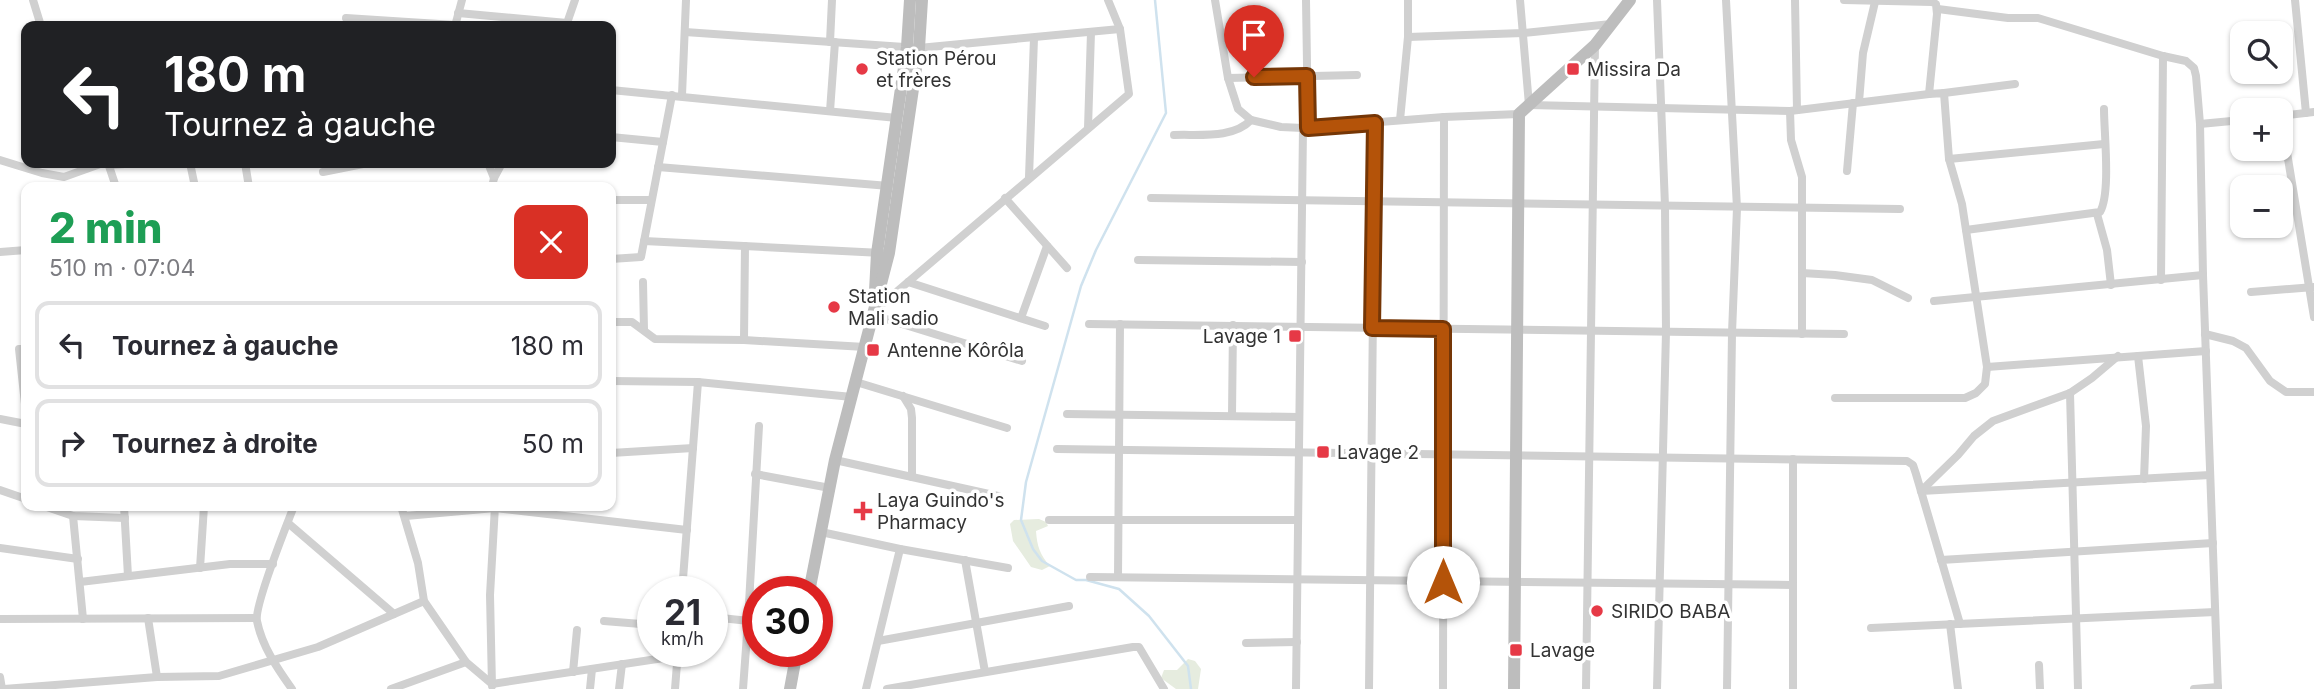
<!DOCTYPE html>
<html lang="fr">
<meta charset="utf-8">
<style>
:root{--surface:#fff;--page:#f7f7f7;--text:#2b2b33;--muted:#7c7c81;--line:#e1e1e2}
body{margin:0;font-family:Inter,sans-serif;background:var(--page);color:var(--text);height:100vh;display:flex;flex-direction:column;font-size:26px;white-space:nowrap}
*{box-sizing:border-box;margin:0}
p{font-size:23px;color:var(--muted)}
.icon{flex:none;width:38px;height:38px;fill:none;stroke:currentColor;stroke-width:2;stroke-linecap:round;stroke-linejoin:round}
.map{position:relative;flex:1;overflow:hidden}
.details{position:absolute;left:21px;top:182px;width:595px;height:329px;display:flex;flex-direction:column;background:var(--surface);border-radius:14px;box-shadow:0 2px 5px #0004}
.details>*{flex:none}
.guide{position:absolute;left:21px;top:21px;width:595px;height:147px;border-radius:14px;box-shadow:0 2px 5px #0004;background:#202124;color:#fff;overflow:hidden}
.buttons{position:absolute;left:2230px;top:21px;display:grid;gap:14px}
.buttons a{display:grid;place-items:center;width:63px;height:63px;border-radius:14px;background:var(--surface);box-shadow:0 2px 5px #0004;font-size:35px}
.speed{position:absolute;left:637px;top:576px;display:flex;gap:14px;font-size:35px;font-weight:700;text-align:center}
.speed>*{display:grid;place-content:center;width:91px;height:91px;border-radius:50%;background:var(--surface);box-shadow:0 2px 5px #0004;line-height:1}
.speed small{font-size:18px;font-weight:400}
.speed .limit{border:10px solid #d22;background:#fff;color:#111}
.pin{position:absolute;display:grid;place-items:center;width:60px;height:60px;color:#fff;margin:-72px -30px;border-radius:50% 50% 50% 0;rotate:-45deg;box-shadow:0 0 7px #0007}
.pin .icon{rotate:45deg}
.me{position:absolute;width:77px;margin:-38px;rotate:0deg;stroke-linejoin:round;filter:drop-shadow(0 0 5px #0008)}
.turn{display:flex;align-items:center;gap:24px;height:147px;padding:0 28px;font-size:32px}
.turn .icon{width:91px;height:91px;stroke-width:2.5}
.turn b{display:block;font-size:49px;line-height:60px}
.round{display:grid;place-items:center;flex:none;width:74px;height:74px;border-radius:14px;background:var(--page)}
.head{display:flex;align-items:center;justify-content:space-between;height:119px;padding:0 28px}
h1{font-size:42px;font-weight:800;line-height:52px;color:#1e9e55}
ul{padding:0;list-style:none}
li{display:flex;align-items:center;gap:21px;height:88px;margin:0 14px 10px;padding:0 14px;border:4px solid var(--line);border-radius:14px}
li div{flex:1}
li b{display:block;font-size:26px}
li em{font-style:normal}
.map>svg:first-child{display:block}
.green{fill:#e6ecdf}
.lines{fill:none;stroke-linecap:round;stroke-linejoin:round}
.stream{stroke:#cfe2ee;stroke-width:2.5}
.street{stroke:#d0d0d0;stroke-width:8}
.secondary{stroke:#bdbdbd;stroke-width:12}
.route-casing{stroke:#753606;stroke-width:18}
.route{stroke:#b45309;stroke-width:12}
.poi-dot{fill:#e63946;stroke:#fff;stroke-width:2.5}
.labels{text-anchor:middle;stroke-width:7;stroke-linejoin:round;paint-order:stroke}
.poi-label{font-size:19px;fill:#333;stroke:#fff;text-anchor:start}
</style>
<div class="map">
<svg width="2314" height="689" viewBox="0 0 2314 689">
<rect width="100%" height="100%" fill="#fff"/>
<!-- green -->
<g class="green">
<path d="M1039,519L1046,522L1048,526L1036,531C1037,546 1040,555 1050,566L1042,570L1031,567L1013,541L1010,524L1014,520Z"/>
<path d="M1188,659L1195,661L1201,669L1198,689H1176L1161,678L1164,670H1177Z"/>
</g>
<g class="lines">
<!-- stream -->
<path class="stream" d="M1155,0L1166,113L1096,250L1081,286L1026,482L1021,520L1033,549L1042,561L1076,580H1086L1119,589L1149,616L1188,666L1191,689"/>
<!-- street -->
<g class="street">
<path d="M33,0L41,26"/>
<path d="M1215,0L1228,78L1238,109L1251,120L1281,127L1303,128L1444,117L1519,114"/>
<path d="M1306,0L1308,128"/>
<path d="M1520,0L1529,105L1790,111L1929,94"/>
<path d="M1657,0L1665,206L1666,332L1657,689"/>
<path d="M1726,0L1737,208L1732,333L1727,689"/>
<path d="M1795,0L1797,110"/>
<path d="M2295,0L2306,113"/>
<path d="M1938,9L2008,18H2038L2163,56L2186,61L2194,68L2196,76L2200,124L2203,275L2218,689"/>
<path d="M458,13L567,23"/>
<path d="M346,18L455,25"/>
<path d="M455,26L462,0"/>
<path d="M566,26L575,0"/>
<path d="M685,32L919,48L1120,29"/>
<path d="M1408,37L1523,33L1611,24"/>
<path d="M830,42L832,0"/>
<path d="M1228,78L1357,75"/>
<path d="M611,90L897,118"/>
<path d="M1944,93L2015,84"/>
<path d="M682,95L686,0"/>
<path d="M1859,102L1863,53L1875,2"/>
<path d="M830,111L835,42"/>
<path d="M1790,111L1791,140L1802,177V334"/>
<path d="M2280,116L2314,112"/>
<path d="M2281,116L2314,317"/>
<path d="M1400,120L1408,37V0"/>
<path d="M2200,124L2242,120"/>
<path d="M1088,128L1091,32"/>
<path d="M1174,135C1199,134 1233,139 1251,120"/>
<path d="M611,137L663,142"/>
<path d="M1949,159L2104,144"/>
<path d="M0,160L42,173L64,177L103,163"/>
<path d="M108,163L116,187"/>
<path d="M190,163L195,187"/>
<path d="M245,163L249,187"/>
<path d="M488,163L494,178L492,187"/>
<path d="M109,165L140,163"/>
<path d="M658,167L889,186"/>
<path d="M1847,171L1853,103"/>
<path d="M323,172L368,163"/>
<path d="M1029,177L1034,38"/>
<path d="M494,178L502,163"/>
<path d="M1005,198L1067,268"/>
<path d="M1151,198L1900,209"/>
<path d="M611,200H651"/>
<path d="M2097,214L2107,250L2111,285"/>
<path d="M1966,230L2100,212C2111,193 2104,133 2104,109"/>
<path d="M644,241L882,253"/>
<path d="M0,252L26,250"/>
<path d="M611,259L641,257L672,95"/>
<path d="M1138,260L1302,262"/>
<path d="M1802,273L1835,275L1872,280L1908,298"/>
<path d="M2161,280L2163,56"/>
<path d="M643,282L644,330"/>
<path d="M908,282L1045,326"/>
<path d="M2251,292L2314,287"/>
<path d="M1934,301L2203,275"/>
<path d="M874,311L1129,94L1120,29L1108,0"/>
<path d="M873,315L1022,361"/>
<path d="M1021,318L1047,246"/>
<path d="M611,322H632L655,339L744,340L865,347"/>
<path d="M1089,324L1844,334"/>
<path d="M2205,334L2233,341L2246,348L2270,381L2286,392H2314"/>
<path d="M744,340L745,246"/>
<path d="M26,349H19L26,413"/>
<path d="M2138,356L2146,426L2144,479"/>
<path d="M1987,367L2206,351"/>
<path d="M611,381L698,382L852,397"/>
<path d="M856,382L1007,428"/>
<path d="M2070,393L2078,689"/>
<path d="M903,396L911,409L912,418V477"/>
<path d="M1835,398H1965L1976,393L1985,384L1987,367L1962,204L1949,159L1944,93L1929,94L1937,14L1936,4L1932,2L1844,0"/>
<path d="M1067,414L1299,417"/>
<path d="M1232,415L1233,325"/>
<path d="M0,419L26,424"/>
<path d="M1057,449L1907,461L1913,465L1916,474L1960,624"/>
<path d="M611,453L693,448"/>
<path d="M1793,459V689"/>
<path d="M835,460L998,496"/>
<path d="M755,474L830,488"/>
<path d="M0,490L26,499"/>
<path d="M1921,491L2210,475"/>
<path d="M1921,491L1958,455L1974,436L1993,421L2070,393L2092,378L2118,356"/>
<path d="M44,506L73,516L125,518"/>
<path d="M124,506L128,576"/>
<path d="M401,506L418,563L424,601L466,662L492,684L677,656"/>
<path d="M73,516L83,619"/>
<path d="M406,516L495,508L687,530"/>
<path d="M1049,520H1298"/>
<path d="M288,523L394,614"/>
<path d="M821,532L900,549L1008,568"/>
<path d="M0,548L78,559"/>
<path d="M965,560L985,672"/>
<path d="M1941,560L2213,543"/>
<path d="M200,568L204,506"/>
<path d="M1090,577L1793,585"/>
<path d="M1118,577L1120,324"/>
<path d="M80,582L230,564H273"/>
<path d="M682,592L698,382"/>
<path d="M712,617L758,622"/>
<path d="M148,618L157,677"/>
<path d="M0,619L256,618"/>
<path d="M604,621L653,625"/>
<path d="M1950,624L1958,689"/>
<path d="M1871,628L2215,612"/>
<path d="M878,641L1069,606"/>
<path d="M1246,643L1297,642"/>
<path d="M2039,665L2040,689"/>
<path d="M573,672L577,630"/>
<path d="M0,677L2,689"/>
<path d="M492,686L490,595L495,506"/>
<path d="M4,689L157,677L219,676L318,647L424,601"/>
<path d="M292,689C277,668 262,646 257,621C254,606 287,524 294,506"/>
<path d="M391,689L466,662"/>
<path d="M590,689L592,669"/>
<path d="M619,689L622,664"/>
<path d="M675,689L678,651"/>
<path d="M743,689L748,621L759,426"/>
<path d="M866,689L900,549"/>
<path d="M887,689L1133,647H1139L1164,689"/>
<path d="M1296,689L1303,128"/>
<path d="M1369,689L1375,123"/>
<path d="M1443,689L1444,117"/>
<path d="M1586,689L1595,45"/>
<path d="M2194,689L2218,687"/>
</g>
<!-- secondary -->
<g class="secondary">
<path d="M875,291L877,253L907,47L910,0"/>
<path d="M809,592L835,460L889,253L919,48L922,0"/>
<path d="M790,689L797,651"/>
<path d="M1514,689L1519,114L1595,45L1630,0"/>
</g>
</g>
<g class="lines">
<defs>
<path id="route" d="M1254,77L1307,76L1308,128L1375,123L1372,328L1443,329V582"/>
</defs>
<!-- route casing -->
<use href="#route" class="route-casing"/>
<!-- route -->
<use href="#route" class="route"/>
</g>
<!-- markers -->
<g class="poi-dot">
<circle cx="862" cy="69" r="7"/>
<rect x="1566" y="62" width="14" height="14" rx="3.5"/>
<circle cx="834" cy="307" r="7"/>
<rect x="1288" y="329" width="14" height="14" rx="3.5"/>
<rect x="866" y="343" width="14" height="14" rx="3.5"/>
<rect x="1316" y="445" width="14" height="14" rx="3.5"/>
<path d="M859.5 500.5h7v7h7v7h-7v7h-7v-7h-7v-7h7z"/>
<circle cx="1597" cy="611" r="7"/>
<rect x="1509" y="643" width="14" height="14" rx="3.5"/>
</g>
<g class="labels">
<!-- poi labels -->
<g class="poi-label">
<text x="876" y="65">Station Pérou<tspan x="876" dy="22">et frères</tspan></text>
<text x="1587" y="76">Missira Da</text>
<text x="848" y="303">Station<tspan x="848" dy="22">Mali sadio</tspan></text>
<text x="1281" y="343" text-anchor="end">Lavage 1</text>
<text x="887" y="357">Antenne Kôrôla</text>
<text x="1337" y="459">Lavage 2</text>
<text x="877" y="507">Laya Guindo's<tspan x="877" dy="22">Pharmacy</tspan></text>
<text x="1611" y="618">SIRIDO BABA</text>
<text x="1530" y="657">Lavage</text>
</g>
</g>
</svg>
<div class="buttons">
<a><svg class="icon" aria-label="search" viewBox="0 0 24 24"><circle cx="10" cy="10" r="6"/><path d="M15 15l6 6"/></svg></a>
<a>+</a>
<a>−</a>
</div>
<div class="speed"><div>21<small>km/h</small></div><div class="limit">30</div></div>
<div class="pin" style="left:1254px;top:77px;background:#d93025"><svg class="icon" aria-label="arrive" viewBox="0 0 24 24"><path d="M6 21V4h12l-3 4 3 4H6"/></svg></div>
<svg class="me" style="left:1443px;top:582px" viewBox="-20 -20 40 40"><circle r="19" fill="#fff"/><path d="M0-13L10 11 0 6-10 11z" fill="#b45309"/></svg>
<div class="guide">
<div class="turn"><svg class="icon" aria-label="left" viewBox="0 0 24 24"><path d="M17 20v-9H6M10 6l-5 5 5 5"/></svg><div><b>180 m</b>Tournez à gauche</div></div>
</div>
<section class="details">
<div class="head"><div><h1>2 min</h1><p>510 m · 07:04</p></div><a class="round" style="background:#d93025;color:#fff"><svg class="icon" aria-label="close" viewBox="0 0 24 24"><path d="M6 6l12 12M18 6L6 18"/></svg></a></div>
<ul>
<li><svg class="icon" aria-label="left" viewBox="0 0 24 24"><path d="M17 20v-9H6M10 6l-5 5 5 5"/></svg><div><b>Tournez à gauche</b></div><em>180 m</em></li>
<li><svg class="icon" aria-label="right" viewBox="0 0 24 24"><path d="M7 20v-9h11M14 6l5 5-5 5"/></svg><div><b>Tournez à droite</b></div><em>50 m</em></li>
</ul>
</section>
</div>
